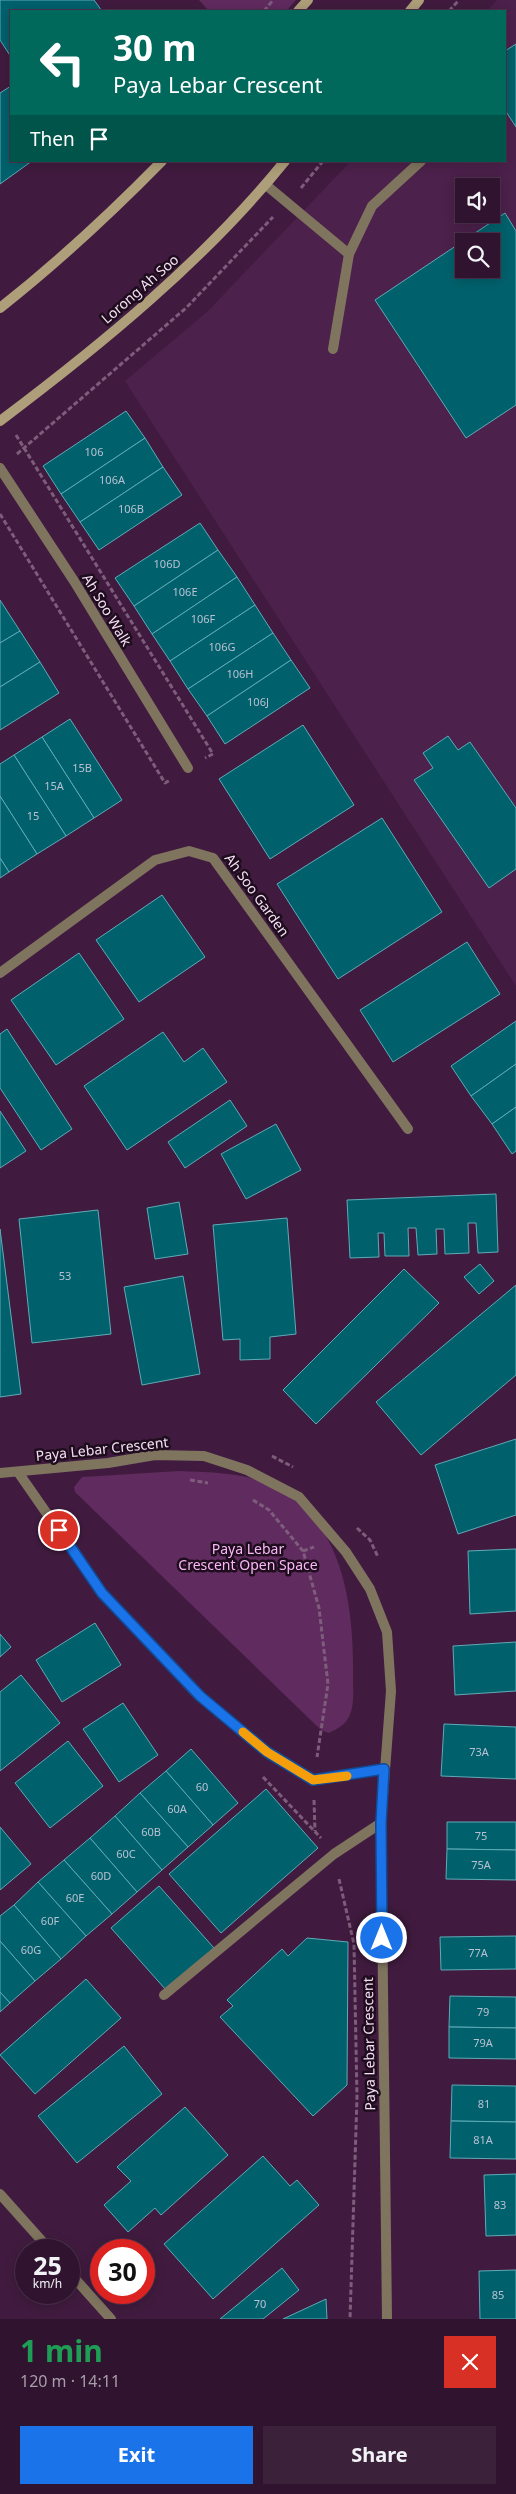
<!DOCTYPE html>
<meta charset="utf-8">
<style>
:root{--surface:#30142f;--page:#3c213b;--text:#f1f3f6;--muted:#a89eaa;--line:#4b334b;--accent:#1a73e8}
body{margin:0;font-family:"Noto Sans",sans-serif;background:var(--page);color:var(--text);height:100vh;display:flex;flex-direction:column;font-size:19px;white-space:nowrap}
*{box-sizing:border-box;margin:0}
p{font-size:16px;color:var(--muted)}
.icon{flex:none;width:28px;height:28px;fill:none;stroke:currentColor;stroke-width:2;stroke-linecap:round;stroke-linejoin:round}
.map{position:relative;height:2319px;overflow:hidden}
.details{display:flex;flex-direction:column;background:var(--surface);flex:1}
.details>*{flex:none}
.guide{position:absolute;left:10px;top:10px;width:496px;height:152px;border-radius:0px;box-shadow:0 2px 12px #0003,0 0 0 1px var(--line);background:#00695c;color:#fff;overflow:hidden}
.buttons{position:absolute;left:455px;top:178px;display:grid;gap:10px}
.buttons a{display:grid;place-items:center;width:45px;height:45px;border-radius:0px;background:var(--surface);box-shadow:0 2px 12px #0003,0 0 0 1px var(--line);font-size:25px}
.speed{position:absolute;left:15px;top:2239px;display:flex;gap:10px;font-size:25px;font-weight:700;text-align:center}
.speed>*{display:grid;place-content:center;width:65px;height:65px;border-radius:50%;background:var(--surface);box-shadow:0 2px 12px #0003,0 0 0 1px var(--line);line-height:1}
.speed small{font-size:12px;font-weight:400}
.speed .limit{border:8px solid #d22;background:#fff;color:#111}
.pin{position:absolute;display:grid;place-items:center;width:42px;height:42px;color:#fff;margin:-21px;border:2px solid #fff;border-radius:50%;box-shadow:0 1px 5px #0007}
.me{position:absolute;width:55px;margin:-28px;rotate:0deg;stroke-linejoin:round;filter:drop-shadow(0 0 4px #0008)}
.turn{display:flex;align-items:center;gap:18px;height:105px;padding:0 20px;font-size:22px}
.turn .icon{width:65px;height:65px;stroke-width:2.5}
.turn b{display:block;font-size:35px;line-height:42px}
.then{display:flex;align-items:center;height:48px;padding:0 20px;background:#0003;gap:10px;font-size:19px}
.round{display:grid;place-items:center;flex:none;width:52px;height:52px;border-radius:0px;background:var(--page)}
.headline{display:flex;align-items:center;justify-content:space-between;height:85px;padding:0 20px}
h1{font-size:30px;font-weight:700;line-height:38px;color:#1e9e55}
.cta{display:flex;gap:10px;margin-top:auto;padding:10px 20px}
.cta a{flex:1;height:58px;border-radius:0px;background:var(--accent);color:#fff;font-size:20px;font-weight:700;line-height:58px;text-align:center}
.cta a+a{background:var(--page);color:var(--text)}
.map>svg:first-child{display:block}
.built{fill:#4c214b;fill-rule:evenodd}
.green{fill:#602b5e}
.building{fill:#00616c;stroke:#5eabb7;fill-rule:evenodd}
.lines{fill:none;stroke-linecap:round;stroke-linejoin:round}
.path{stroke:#7e5d7c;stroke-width:3;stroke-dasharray:5 2.5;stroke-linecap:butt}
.lane{stroke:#7f755f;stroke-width:10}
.street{stroke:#7f755f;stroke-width:10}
.secondary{stroke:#ae9f7a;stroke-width:10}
.route-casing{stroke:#114b97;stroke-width:12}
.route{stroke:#1a73e8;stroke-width:9}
.slow{stroke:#f59e0b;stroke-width:9}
.labels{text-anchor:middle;stroke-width:5;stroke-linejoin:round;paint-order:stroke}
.number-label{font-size:11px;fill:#b9c0d3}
.street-label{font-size:14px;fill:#f7dff5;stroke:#1d0d1d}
.park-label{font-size:14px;fill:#fcb7f8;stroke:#1d0d1d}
</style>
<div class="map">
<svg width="516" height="2319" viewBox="0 0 516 2319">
<rect width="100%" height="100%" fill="#401b3f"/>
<!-- built -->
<path class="built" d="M497,0H516V986L125,381L207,312L351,161H505V11H487ZM464,186H491V214H464ZM464,241H491V269H464Z"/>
<!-- green -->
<g class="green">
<path d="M199,0H296L286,11H209Z"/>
<path d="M179,1471C220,1473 262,1472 295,1499C347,1541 354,1618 353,1679C353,1692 355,1709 347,1720C343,1726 335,1730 329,1733L321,1730L75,1492L74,1487L82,1477Z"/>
</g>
<!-- building -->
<g class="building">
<path d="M0,0H94L102,11H11V57L0,40Z"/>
<path d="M516,44V127L505,110V51Z"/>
<path d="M11,86V161H32L0,184V93Z"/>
<path d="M505,213L516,231V405L466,438L375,300ZM464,241H491V269H464Z"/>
<path d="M126,411L145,438L61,494L43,466Z"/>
<path d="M145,438L163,467L80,522L61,494Z"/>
<path d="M163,467L182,495L99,550L80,522Z"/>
<path d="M200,523L218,550L134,606L115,578Z"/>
<path d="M218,550L237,577L152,634L134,606Z"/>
<path d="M237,577L255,605L170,661L152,634Z"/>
<path d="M0,600L20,631L0,643Z"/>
<path d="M255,605L273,633L188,689L170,661Z"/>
<path d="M20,631L40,662L0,687V643Z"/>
<path d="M273,633L291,660L207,716L188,689Z"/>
<path d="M291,660L310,688L225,744L207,716Z"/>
<path d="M40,662L59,693L0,730V687Z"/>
<path d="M70,719L122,800L94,818L42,737Z"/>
<path d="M303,725L354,805L270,859L219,779Z"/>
<path d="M448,736L458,750L470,742L516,808V869L489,888L414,780L433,768L423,753Z"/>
<path d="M42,737L94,818L66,836L14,755Z"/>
<path d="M14,755L66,836L37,854L0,796V764Z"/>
<path d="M0,796L37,854L9,872L0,858Z"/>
<path d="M382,818L442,912L338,979L277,884Z"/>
<path d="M0,858L9,872L0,878Z"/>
<path d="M162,895L205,957L139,1002L96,940Z"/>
<path d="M467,942L500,994L393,1062L360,1010Z"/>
<path d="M79,953L124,1019L56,1065L11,1000Z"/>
<path d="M516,1021V1064L471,1096L451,1066Z"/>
<path d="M7,1029L72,1129L41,1150L0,1088V1034Z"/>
<path d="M163,1032L184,1062L203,1048L227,1082L127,1150L84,1086Z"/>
<path d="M516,1064V1107L492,1124L471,1096Z"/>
<path d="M230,1100L247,1126L185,1168L168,1142Z"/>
<path d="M516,1107V1151L512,1154L492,1124Z"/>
<path d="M0,1111L26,1151L0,1168Z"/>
<path d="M276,1124L301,1170L246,1199L221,1154Z"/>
<path d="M496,1194L498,1252L478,1253L476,1223H468L469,1253L445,1254L444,1229H436L437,1254L418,1255L416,1228H408L409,1256H385L384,1233H378L379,1257L350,1258L347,1200Z"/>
<path d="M179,1202L188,1254L155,1259L147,1208Z"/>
<path d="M98,1210L111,1334L32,1343L19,1219Z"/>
<path d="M287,1218L296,1334L270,1337V1359L240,1360V1339L223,1340L213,1225Z"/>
<path d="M0,1229L21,1394L0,1397Z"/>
<path d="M480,1264L494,1281L479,1294L464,1277Z"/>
<path d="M404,1269L439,1303L316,1424L283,1390Z"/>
<path d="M183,1276L200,1374L142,1385L124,1287Z"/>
<path d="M516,1285V1375L421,1455L376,1402Z"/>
<path d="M516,1439V1515L458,1534L435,1465Z"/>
<path d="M516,1549V1611L470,1614L468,1551Z"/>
<path d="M95,1623L121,1665L62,1702L36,1660Z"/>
<path d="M0,1634L11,1647L0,1657Z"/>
<path d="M516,1642V1691L455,1695L453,1646Z"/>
<path d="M21,1675L60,1723L0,1771V1692Z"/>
<path d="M123,1703L158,1755L119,1782L83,1729Z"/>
<path d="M444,1724L516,1727V1779L441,1776Z"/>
<path d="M68,1741L103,1786L50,1828L15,1783Z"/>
<path d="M191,1749L238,1803L213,1825L166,1771Z"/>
<path d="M166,1771L213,1825L188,1847L140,1793Z"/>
<path d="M266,1789L318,1848L221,1933L169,1874Z"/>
<path d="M140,1793L188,1847L162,1870L115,1816Z"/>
<path d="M115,1816L162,1870L137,1892L90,1838Z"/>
<path d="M447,1822H516V1850L447,1849Z"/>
<path d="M0,1827L31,1864L0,1890Z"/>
<path d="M90,1838L137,1892L112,1914L64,1860Z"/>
<path d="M447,1849L516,1850V1880L446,1879Z"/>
<path d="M64,1860L112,1914L86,1936L38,1882Z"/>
<path d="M38,1882L86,1936L61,1959L14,1905Z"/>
<path d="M159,1886L214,1948L166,1990L111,1928Z"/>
<path d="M14,1905L61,1959L35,1981L0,1941V1916Z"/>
<path d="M516,1936V1969L441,1970L440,1937Z"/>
<path d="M307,1938L348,1942L347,2085L313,2116L220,2017L233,2006L227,2000L282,1949L288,1956Z"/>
<path d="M0,1941L35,1981L10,2003L0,1992Z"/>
<path d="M86,1979L121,2018L35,2094L0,2055Z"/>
<path d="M0,1992L10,2003L0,2012Z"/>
<path d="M450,1996L516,1997V2028L449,2027Z"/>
<path d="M449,2027L516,2028V2059L449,2058Z"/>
<path d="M124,2046L162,2094L77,2163L38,2116Z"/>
<path d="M452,2085L516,2086V2122L451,2121Z"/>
<path d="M185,2107L228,2155L161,2215L155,2208L128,2232L104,2205L131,2181L117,2167Z"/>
<path d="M451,2121L516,2122V2159L450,2158Z"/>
<path d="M263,2156L290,2186L297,2180L319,2205L213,2299L164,2244Z"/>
<path d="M516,2174V2235L486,2236L484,2175Z"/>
<path d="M282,2268L299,2290L263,2319H220Z"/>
<path d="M516,2270V2319H480L479,2271Z"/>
<path d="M326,2299L327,2319H283Z"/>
</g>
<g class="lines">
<!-- path -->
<g class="path">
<path d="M264,11L273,0"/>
<path d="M449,11L459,0"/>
<path d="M301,188L323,161"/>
<path d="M16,435L213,754L205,758"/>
<path d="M17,454L186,308L273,217"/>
<path d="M0,514L165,783L170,780"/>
<path d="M272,1456L293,1467"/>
<path d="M190,1480L208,1483"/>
<path d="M253,1500L269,1510L303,1551L319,1608L328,1684L317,1757"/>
<path d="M357,1528L370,1540L378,1557"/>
<path d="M303,1551L314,1547"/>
<path d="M263,1777L321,1838"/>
<path d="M314,1800L315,1831"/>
<path d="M339,1879L354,1944L357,2097L350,2319"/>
</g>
<!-- lane -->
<g class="lane">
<path d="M266,185L349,254"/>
<path d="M333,349L349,254L372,206L421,161"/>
</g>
<!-- street -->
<g class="street">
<path d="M0,468L74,581L188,768"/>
<path d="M0,973L155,860L189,851L213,858L408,1129"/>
<path d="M18,1472L102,1593L199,1696L267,1752L313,1780L384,1769"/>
<path d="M0,1473L108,1463L155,1455L204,1456L247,1470L299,1497L346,1552L370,1589L387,1632L391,1691L381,1823L387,2319"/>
<path d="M164,1995L334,1854L381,1823"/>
<path d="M0,2194L50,2250"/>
<path d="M69,2272L111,2319"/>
</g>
<!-- secondary -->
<g class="secondary">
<path d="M298,11L308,0"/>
<path d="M410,11L419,0"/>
<path d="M0,308C57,263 111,213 162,161"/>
<path d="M0,421C101,345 205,260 285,161"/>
</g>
</g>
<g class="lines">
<defs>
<path id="route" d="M59,1530L102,1593L200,1696L267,1752L313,1780L384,1769L381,1823L382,1938"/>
</defs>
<!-- route casing -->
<use href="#route" class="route-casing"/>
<!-- route -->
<use href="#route" class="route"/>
<!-- slow -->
<path class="slow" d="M243,1732L267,1752L313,1780L347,1776"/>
</g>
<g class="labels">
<!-- number labels -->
<g class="number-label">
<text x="94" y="456">106</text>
<text x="112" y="484">106A</text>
<text x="131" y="513">106B</text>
<text x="167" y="568">106D</text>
<text x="185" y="596">106E</text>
<text x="203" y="623">106F</text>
<text x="222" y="651">106G</text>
<text x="240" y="678">106H</text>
<text x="258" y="706">106J</text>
<text x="82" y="772">15B</text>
<text x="54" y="790">15A</text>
<text x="33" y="820">15</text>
<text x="65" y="1280">53</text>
<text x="479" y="1756">73A</text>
<text x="202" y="1791">60</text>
<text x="177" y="1813">60A</text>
<text x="151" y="1836">60B</text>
<text x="481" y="1840">75</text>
<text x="126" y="1858">60C</text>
<text x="481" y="1869">75A</text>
<text x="101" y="1880">60D</text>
<text x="75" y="1902">60E</text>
<text x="50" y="1925">60F</text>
<text x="31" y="1954">60G</text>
<text x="478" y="1957">77A</text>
<text x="483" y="2016">79</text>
<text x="483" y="2047">79A</text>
<text x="484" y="2108">81</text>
<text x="483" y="2144">81A</text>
<text x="500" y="2209">83</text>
<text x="498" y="2299">85</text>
<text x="260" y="2308">70</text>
</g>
<!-- street labels -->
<g class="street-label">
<text transform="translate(140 289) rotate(-41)" y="5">Lorong Ah Soo</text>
<text transform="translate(107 610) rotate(59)" y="5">Ah Soo Walk</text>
<text transform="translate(257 895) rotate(54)" y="5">Ah Soo Garden</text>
<text transform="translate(102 1449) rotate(-6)" y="5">Paya Lebar Crescent</text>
<text transform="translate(369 2044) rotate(-91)" y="5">Paya Lebar Crescent</text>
</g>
<!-- park labels -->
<g class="park-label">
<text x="248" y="1554">Paya Lebar<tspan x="248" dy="16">Crescent Open Space</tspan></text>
</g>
</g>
</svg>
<div class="buttons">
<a><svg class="icon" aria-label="sound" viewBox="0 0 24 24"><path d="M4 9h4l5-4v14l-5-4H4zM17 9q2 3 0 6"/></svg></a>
<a><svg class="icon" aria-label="search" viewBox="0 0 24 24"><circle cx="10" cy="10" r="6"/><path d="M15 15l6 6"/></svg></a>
</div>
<div class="speed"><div>25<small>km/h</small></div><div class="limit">30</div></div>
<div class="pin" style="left:59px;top:1530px;background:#d93025"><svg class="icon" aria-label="arrive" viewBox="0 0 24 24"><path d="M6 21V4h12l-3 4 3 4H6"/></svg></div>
<svg class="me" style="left:382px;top:1938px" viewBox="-20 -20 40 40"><circle r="17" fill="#1a73e8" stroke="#fff" stroke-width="3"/><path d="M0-11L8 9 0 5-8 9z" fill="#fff"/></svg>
<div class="guide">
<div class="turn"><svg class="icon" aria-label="left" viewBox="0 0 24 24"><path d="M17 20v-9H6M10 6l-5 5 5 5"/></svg><div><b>30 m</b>Paya Lebar Crescent</div></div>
<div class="then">Then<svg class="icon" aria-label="arrive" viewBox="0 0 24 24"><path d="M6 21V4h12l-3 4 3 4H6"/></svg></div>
</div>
</div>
<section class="details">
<div class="headline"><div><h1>1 min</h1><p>120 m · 14:11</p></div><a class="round" style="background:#d93025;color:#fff"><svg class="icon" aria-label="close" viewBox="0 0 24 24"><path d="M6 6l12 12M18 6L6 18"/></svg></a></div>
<div class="cta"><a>Exit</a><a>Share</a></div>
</section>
